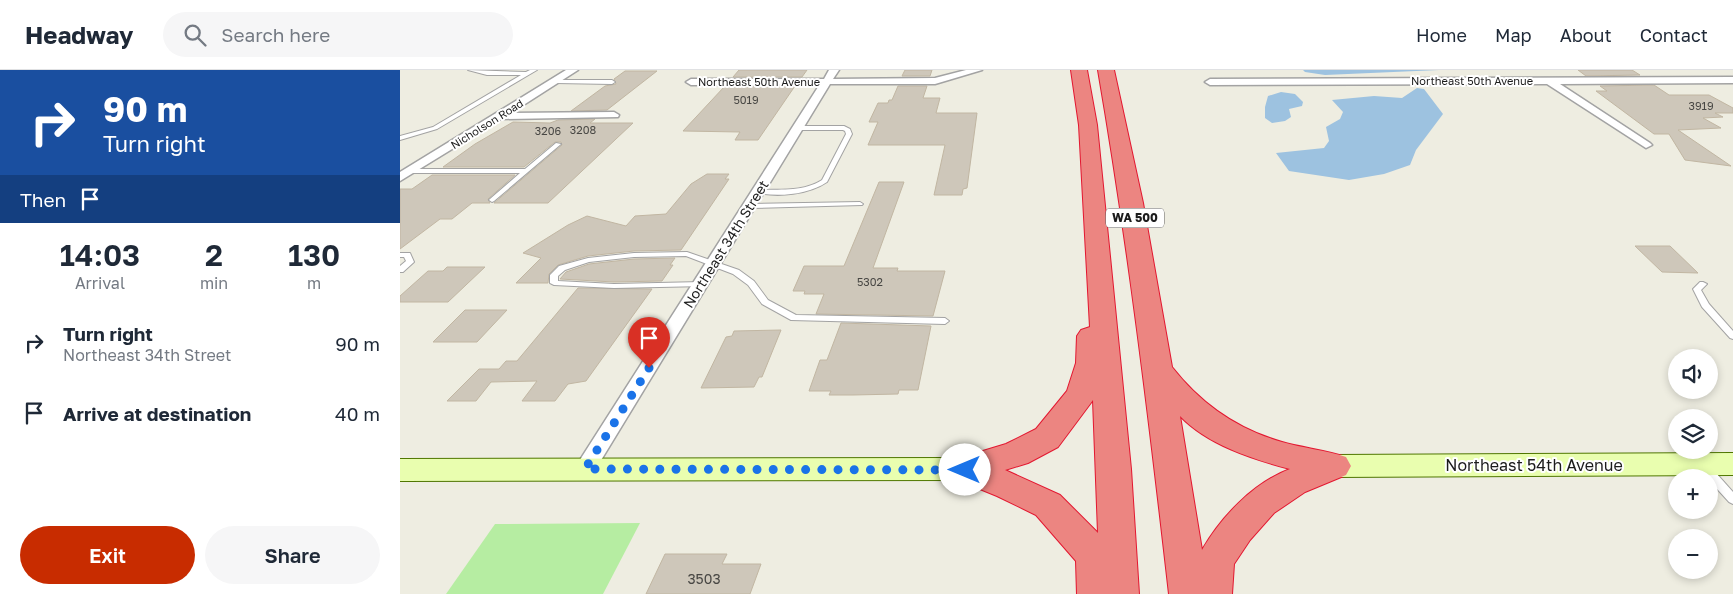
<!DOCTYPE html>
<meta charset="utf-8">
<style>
:root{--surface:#fff;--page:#f6f6f7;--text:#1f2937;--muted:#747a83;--line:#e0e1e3;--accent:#c82c00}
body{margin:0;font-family:"Golos Text",sans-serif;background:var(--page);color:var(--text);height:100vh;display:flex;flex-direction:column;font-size:19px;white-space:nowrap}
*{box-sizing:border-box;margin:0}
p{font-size:16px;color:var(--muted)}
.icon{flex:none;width:28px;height:28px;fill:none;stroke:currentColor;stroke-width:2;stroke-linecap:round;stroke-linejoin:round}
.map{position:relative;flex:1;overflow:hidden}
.sheet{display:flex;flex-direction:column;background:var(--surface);width:400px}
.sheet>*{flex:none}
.guide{background:#1a4fa0;color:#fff;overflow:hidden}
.fabs{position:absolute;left:1268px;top:279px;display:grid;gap:10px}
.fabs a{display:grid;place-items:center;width:50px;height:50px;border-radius:50%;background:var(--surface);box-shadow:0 2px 8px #0003;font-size:25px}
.pin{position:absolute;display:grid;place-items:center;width:42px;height:42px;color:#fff;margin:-51px -21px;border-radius:50% 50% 50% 0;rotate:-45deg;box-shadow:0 0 5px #0007}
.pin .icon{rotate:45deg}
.me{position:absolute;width:55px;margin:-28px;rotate:270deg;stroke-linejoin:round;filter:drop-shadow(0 0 4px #0008)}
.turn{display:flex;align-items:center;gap:18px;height:105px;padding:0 20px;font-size:22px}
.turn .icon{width:65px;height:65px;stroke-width:2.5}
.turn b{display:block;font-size:35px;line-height:42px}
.then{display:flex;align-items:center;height:48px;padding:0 20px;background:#0003;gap:10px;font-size:19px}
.eta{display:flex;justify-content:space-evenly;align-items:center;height:85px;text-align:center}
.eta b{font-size:30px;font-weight:600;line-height:35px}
.cta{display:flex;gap:10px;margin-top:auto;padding:10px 20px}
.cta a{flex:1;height:58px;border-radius:30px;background:var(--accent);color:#fff;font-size:20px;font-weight:600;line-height:58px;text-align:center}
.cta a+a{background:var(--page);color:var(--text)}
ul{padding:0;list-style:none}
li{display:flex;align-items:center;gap:15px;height:70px;padding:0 20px}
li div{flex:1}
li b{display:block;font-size:19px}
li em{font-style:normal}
header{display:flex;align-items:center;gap:30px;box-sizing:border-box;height:70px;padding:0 25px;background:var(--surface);border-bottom:1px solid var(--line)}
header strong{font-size:24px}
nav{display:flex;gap:28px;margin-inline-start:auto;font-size:18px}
.search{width:350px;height:45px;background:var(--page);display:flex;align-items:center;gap:12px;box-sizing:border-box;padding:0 18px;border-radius:28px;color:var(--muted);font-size:19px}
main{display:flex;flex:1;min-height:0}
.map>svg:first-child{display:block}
.grass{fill:#b6eda2}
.water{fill:#9dc2e0}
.building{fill:#cec7ba;stroke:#c1b6a2}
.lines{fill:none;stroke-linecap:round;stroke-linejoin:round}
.lane-casing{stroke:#a3a3a3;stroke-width:2}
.street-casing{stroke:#a3a3a3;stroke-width:3}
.secondary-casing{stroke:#4f7600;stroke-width:2}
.highway-casing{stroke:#e31730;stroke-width:2}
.lane{fill:#fff;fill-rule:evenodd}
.street{fill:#fff;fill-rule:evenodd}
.secondary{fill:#e9feaf;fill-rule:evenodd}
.highway{fill:#ec8581;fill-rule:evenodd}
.route{stroke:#1a73e8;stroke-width:9;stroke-dasharray:0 16.2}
.labels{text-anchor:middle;stroke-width:4;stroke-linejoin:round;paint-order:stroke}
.far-street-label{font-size:11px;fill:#1c1c1c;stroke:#fff}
.number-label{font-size:11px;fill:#484744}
.shield{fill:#fff;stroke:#606060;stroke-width:1}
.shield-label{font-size:12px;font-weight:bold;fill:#1c1c1c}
.street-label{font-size:14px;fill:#1c1c1c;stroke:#fff}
.near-number-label{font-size:14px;fill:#484744}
.near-street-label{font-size:16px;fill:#1c1c1c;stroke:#fff}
</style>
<header>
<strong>Headway</strong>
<div class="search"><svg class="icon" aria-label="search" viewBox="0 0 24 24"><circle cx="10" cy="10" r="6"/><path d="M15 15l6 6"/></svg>Search here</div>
<nav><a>Home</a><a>Map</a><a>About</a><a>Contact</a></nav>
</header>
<main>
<section class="sheet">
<div class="guide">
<div class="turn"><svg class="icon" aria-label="right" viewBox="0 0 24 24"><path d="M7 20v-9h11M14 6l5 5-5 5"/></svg><div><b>90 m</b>Turn right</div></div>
<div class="then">Then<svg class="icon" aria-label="arrive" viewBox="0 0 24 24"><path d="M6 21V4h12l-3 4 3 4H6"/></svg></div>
</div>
<div class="eta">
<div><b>14:03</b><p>Arrival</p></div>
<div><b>2</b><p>min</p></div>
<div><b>130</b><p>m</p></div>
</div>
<ul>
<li><svg class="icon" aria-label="right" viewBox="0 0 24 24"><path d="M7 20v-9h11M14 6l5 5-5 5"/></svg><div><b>Turn right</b><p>Northeast 34th Street</p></div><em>90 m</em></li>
<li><svg class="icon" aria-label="arrive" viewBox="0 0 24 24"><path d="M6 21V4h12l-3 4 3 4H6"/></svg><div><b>Arrive at destination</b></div><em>40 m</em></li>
</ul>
<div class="cta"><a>Exit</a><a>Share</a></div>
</section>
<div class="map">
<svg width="1333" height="524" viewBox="0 0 1333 524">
<rect width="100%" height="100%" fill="#eeede1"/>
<!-- grass -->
<path class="grass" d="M240,453L203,524H46L95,454Z"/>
<!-- water -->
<g class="water">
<path d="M903,0H1039L925,5L905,2Z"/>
<path d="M1017,18L1024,19L1043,44L1016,80L1010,95L984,104L949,110L889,101L876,83L924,78L929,71L926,57L940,49L943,42L932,30L974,26L1002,28Z"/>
<path d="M881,22L895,24L903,32L902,36L889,39L891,47L885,51L872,53L865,48V37L868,26Z"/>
</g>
<!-- building -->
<g class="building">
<path d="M339,0H407L402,7H333Z"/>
<path d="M505,0H532L530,6H502Z"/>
<path d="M1178,0H1232L1240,5L1186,6Z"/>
<path d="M225,1H257L207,40L171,41L205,16L216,14L214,9Z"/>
<path d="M1254,15L1269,25H1309L1333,38V43H1315L1323,47L1303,48L1321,58L1278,60L1331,96L1285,90L1269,64H1254L1196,21H1207L1200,16Z"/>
<path d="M395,16L358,70H335L340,62L283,61L324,17Z"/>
<path d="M498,16H527L523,28H540L536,43H577L567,118L563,119L562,125H534L545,75H468L478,52H469L478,33H488L489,30H492Z"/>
<path d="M195,49L190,53H233L148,133H94L162,75L161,72H155L124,97H43L75,74L113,52L150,53L158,50Z"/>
<path d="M307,104H329L325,109H329L281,180L234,181L188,186L158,195L149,204L148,213H116L141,188L123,183L168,155L187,146L226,156L235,146L266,144L291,114Z"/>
<path d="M32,105H115L88,129L90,133H72L52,149H40L0,179V119H12Z"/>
<path d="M479,112H504L473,198H498L497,201H545L533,246L416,244L424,224H404L405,221H393L404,196H444Z"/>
<path d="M1235,176H1270L1298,203L1262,202Z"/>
<path d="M275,188L270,195H273L262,211L214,212L160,209L166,202L189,194L234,189Z"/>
<path d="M47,197H85L48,232H0V226L28,201H43Z"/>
<path d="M178,218L252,219L186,311L168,314L155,331H122L137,311L91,312L76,331H47L79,299H99L106,291H117Z"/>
<path d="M65,240H107L77,272H33Z"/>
<path d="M441,253L531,256L518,320H499L498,324L453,325H429L431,321H409L420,290H427Z"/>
<path d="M381,260L362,307H359L354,317L301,318L326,267L332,266L334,261Z"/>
<path d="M265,484H327L322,494H361L350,524H246Z"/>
</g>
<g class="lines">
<defs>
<g id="lane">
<path d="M68,0L126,2L130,0H137L37,59L0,70V66L33,57L121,5H87Z"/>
<path d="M154,10H212L215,12L212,14L156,13L154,12Z"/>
<path d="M444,56L450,59L452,64L427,112C408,125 379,127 357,123L356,122L359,120C381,119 403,122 422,110L446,64L445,61L443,60H398L395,58L398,56Z"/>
<path d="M156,73L161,74L94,131L92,132L89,130L90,129L120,103H10L7,101L10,99H125Z"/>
<path d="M460,132L463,134L462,135L351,138L348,136L351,134Z"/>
<path d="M287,182L339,200L354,211L368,230L396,245L545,248L549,251L545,254L391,250L362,234L348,215L333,204L286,186L234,187L189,192L165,200L158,206V211L214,214L302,212L306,214L305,216L214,218L154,215L150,213V205L159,196L188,188L234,183Z"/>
<path d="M0,183H10L14,192L3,202H0V196L6,191L4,187H0Z"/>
<path d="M1300,212H1303L1307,214L1301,220L1309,234L1333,261V269L1330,268L1302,237L1293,219Z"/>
<path d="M1303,392L1307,393L1333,422V434L1329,432L1309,410V408H1307L1298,396L1299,393Z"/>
</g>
<g id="street">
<path d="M166,0H178L111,43L214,42L219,45L218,47L101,49L0,111V102Z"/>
<path d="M429,0H439L433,9L535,8L566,0H582L535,14H430L192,405L185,407L178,405L175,399L178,393L420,14L291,15L286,12L291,9H424Z"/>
<path d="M1333,7V13L1160,14L1250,73L1252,75L1246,78L1147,14L810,15L805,12L810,9Z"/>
</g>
<g id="secondary">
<path d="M1333,383V405L934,407L924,404L920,396L924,388L934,385Z"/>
<path d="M565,388L575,391L580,399L575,407L565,410L0,411V389Z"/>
</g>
<g id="highway">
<path d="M671,0H687L697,55L731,399L739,524H677L676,491L636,445L597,426L553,408L548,399L553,390L606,374L636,359L667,321L676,293L677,266L681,260L690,257L679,55ZM693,330L698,463L660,425L605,400L628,393L658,377Z"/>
<path d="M698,0H714L743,133L772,297C801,334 837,359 882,372C903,378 925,380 946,387L951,396L946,405L905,422L874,443L850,470L834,494L832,524H769C749,349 728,174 698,0ZM780,346C808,375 852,389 890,399C853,413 821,447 802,480Z"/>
</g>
</defs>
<!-- lane casing -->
<use href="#lane" class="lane-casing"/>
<!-- street casing -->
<use href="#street" class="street-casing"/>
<!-- secondary casing -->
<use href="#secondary" class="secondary-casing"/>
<!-- highway casing -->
<use href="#highway" class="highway-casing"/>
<!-- lane -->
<use href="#lane" class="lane"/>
<!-- street -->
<use href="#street" class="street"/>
<!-- secondary -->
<use href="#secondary" class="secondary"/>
<!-- highway -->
<use href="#highway" class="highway"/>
</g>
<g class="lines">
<!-- route -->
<path class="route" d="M249,298L185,399L565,400"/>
</g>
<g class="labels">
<!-- far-street labels -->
<g class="far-street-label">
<text x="1072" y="15">Northeast 50th Avenue</text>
<text x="359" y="16">Northeast 50th Avenue</text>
<text transform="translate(87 54) rotate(-32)" y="4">Nicholson Road</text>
</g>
<!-- number labels -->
<g class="number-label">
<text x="346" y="34">5019</text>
<text x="1301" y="40">3919</text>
<text x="183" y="64">3208</text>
<text x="148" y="65">3206</text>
<text x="470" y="216">5302</text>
</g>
<!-- shield labels -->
<rect class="shield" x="706" y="138.5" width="58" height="19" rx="4"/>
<g class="shield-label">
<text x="735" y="152">WA 500</text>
</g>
<!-- street labels -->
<g class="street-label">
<text transform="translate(326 174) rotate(-58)" y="5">Northeast 34th Street</text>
</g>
<!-- near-number labels -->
<g class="near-number-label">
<text x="304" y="514">3503</text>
</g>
<!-- near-street labels -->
<g class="near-street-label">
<text x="1134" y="401">Northeast 54th Avenue</text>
</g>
</g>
</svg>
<div class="fabs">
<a><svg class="icon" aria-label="sound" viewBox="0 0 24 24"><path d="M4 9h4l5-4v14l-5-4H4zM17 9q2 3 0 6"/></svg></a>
<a><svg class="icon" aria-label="layers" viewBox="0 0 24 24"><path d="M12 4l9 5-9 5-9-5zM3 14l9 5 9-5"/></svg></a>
<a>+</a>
<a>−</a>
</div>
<div class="pin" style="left:249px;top:298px;background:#d93025"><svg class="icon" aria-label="arrive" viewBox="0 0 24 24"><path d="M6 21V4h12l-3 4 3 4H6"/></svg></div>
<svg class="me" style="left:565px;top:400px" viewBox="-20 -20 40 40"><circle r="19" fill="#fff"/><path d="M0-13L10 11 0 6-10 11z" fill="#1a73e8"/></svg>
</div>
</main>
